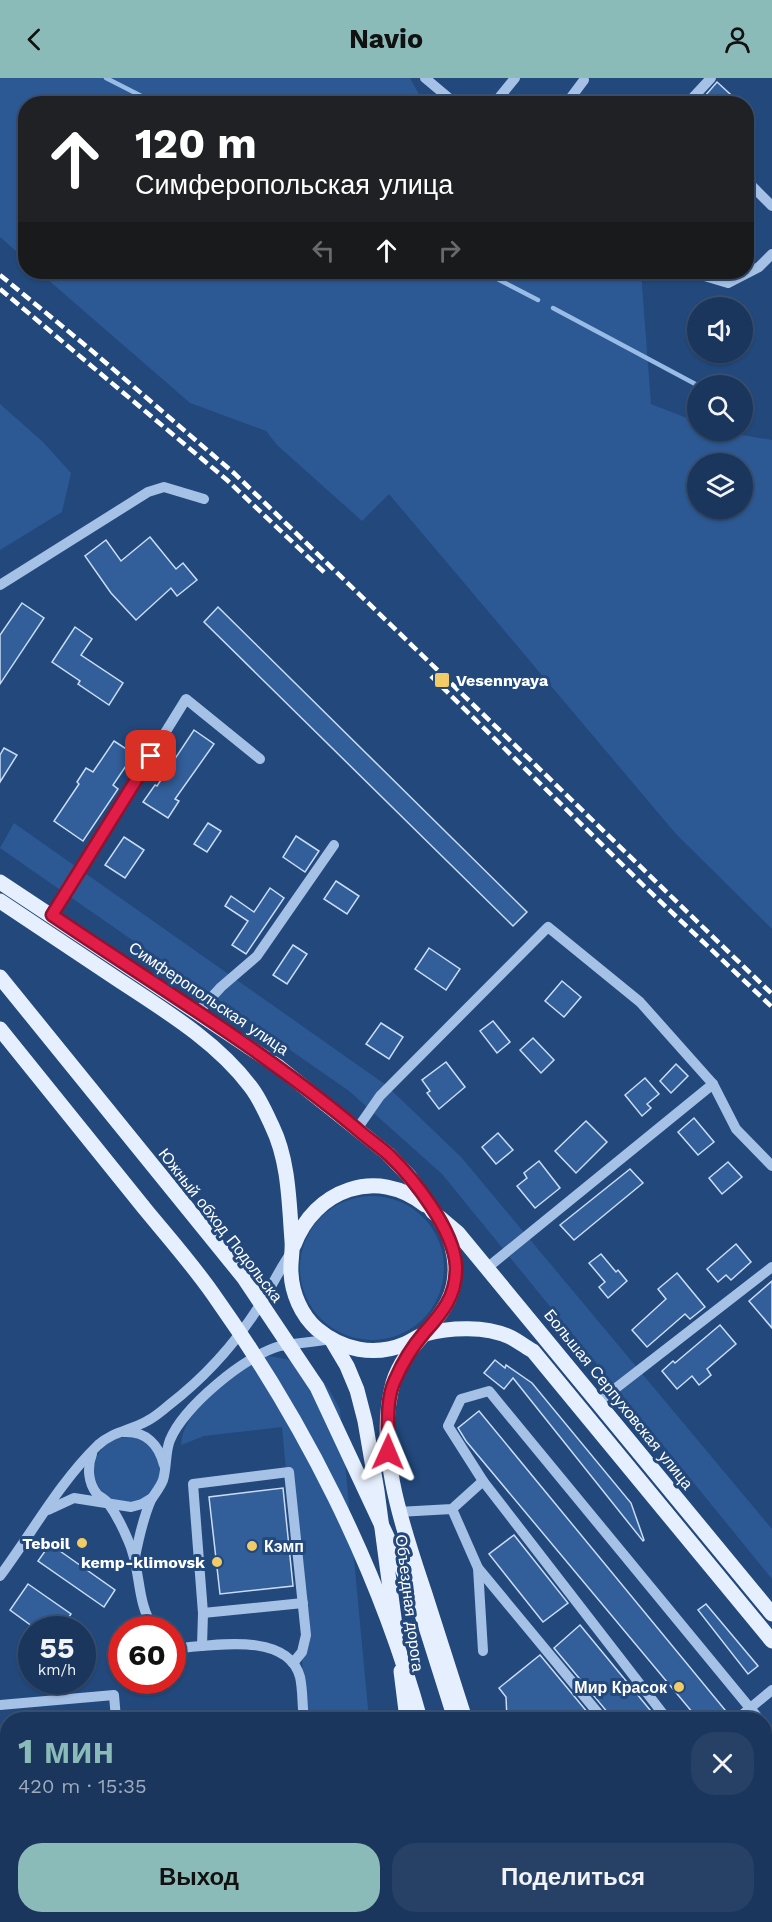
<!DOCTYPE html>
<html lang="ru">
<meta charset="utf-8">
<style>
:root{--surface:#1a365d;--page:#274166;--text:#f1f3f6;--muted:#9fabbc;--line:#385072;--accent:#8bbbb9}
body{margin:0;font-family:"Work Sans",sans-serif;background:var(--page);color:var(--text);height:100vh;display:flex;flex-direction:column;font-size:22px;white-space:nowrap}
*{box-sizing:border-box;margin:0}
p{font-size:20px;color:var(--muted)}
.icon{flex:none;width:33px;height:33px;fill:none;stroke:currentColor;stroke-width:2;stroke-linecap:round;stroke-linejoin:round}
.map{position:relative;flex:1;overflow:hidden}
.drawer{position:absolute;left:0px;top:1634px;width:772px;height:212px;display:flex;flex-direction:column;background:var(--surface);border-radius:24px 24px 0 0;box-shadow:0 2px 4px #0004,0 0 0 2px var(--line)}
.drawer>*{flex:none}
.hud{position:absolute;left:18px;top:18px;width:736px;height:183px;border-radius:24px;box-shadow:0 2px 4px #0004,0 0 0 2px var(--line);background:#202124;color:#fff;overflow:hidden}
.tools{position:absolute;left:687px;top:219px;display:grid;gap:12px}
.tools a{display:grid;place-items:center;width:66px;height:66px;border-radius:50%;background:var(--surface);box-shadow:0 2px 4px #0004,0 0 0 2px var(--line);font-size:30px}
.speed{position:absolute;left:18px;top:1538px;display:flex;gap:12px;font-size:30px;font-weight:700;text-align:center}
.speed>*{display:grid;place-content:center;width:78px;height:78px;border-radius:50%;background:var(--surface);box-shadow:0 2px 4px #0004,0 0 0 2px var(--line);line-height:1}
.speed small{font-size:15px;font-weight:400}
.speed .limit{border:9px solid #d22;background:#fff;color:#111}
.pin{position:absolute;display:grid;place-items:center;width:51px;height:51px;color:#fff;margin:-26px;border-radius:12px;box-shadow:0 3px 9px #0006}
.me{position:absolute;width:66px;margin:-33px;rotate:1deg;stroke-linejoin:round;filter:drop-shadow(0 0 4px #0008)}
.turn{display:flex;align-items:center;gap:21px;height:126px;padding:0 18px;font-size:27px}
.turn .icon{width:78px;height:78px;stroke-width:2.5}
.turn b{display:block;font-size:42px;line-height:51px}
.lanes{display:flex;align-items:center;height:57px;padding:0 18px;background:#0003;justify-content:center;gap:30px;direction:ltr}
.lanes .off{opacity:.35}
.round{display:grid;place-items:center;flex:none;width:63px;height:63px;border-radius:24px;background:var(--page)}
.summary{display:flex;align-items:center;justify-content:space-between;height:102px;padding:0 18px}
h1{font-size:36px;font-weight:700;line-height:45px;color:var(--accent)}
.cta{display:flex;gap:12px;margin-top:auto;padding:12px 18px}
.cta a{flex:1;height:69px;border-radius:24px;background:var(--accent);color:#111;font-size:24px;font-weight:700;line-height:69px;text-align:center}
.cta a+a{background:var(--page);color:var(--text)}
header{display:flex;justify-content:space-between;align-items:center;height:78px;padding:0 18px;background:var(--accent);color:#111;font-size:27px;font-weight:700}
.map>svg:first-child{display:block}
.green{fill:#2c5994;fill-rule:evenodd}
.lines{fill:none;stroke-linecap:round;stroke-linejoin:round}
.stream{stroke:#99bce7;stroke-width:4.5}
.building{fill:#325e99;stroke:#c8dcf4;stroke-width:1.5}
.minor{stroke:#a5c1e6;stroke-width:10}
.major{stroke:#e6effd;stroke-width:15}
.rail{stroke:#fff;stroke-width:4.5;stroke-dasharray:10 4.5;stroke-linecap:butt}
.major-bridge{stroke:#e6effd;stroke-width:15}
.route-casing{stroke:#92132f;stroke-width:15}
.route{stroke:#e11d48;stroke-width:10}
.poi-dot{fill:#f1cb68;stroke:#22487c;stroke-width:2}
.labels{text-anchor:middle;stroke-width:6;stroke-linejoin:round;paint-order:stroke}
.poi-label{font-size:16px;font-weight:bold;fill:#fff;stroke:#22487c;text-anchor:end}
.street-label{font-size:16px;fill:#fff;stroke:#22487c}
</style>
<header><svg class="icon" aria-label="back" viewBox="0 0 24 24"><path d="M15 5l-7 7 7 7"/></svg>Navio<svg class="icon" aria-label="person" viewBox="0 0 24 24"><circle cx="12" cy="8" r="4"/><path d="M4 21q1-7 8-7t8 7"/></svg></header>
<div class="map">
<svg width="772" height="1844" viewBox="0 0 772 1844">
<rect width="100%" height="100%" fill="#22487c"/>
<!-- green -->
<g class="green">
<path d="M0,0H410L421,20L428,25L26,26L25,181L0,159Z"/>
<path d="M39,194L641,195L651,326L697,344L698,352L718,353L772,362V851L676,756L389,416L362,443L277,367L266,353L190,325ZM698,386H742V430H698Z"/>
<path d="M0,326L43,364L71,395L62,434L0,472Z"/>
<path d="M14,745L386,1007L461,1079L772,1451V1501L442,1096L349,1013L0,770Z"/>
<circle cx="372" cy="1190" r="72"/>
<path d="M267,1278C309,1283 322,1294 340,1332L369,1641H305L301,1557L282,1349L204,1358L181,1367C183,1330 236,1293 267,1278Z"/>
<circle cx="127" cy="1392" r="33"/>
</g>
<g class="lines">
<!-- stream -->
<g class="stream">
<path d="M106,0L157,26"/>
<path d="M484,194L538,222"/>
<path d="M553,230L699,308"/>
</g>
</g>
<!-- building -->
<g class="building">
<path d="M717,4L741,26H698Z"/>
<path d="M150,459L176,491L183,485L197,502L177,518L171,510L136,542L111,515L85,478L106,462L121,483Z"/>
<path d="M22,525L44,540L0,606V557Z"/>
<path d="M218,529L527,834L513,848L204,544Z"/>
<path d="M75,549L92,561L81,577L123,605L109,627L78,606L80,603L52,584Z"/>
<path d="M194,652L214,666L175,721L179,723L168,740L143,724L155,707L157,708Z"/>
<path d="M114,663L134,676L113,707L118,711L83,763L54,743L79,706L77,704L86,690L93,694Z"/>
<path d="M4,670L17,677L0,704V677Z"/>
<path d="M208,745L221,753L207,774L194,766Z"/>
<path d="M296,758L319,773L305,794L283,779Z"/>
<path d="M124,759L144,772L125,800L105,787Z"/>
<path d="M336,803L359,818L347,836L324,821Z"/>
<path d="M270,810L284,820L246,876L232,867L248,843L225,828L231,818L254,834Z"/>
<path d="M293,867L307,876L287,906L273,897Z"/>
<path d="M429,870L460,891L446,912L415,891Z"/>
<path d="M562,903L581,919L564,939L545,923Z"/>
<path d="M493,943L510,964L497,975L480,953Z"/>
<path d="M381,945L403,959L389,981L366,966Z"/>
<path d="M533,960L554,982L541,995L520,972Z"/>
<path d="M446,984L465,1009L439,1031L427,1015L430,1013L422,1002Z"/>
<path d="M676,986L688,998L671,1015L660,1003Z"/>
<path d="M645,1000L659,1016L647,1026L651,1030L642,1038L625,1017Z"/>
<path d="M694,1040L714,1064L698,1077L678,1054Z"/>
<path d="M586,1043L607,1064L576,1095L555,1073Z"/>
<path d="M498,1055L513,1072L496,1086L482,1069Z"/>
<path d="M539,1083L560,1110L535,1130L517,1108L527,1100L524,1095Z"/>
<path d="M728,1084L742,1099L722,1116L709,1100Z"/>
<path d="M630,1091L643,1105L574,1162L560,1147Z"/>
<path d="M736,1166L751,1184L731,1202L726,1197L718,1204L707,1191Z"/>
<path d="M601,1176L616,1194L618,1192L627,1203L608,1220L599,1209L605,1204L589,1185Z"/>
<path d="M677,1195L705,1229L690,1241L685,1236L647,1269L632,1252L666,1221L658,1211Z"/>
<path d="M772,1203V1250L749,1223Z"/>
<path d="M720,1247L736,1266L707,1291L711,1297L699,1307L692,1298L677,1311L662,1293L673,1283L675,1285Z"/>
<path d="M495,1282L505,1290L506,1287L532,1305L631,1425L644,1462L643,1463L513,1300L504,1311L484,1295Z"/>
<path d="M479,1333L730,1638V1641H698L466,1363L458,1350Z"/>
<path d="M283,1410L293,1508L220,1516L209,1419Z"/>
<path d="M514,1457L568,1525L543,1544L489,1476Z"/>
<path d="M50,1466L115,1512L104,1529L38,1483Z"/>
<path d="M28,1506L71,1536L61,1551H36L10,1532Z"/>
<path d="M706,1526L758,1588L748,1596L698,1532Z"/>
<path d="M580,1547L655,1638L658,1641H610L609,1636L554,1570Z"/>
<path d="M540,1577L593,1641H507L506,1619L499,1610Z"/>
</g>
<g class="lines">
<!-- minor -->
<g class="minor">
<path d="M425,0L456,26"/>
<path d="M494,26L515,0"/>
<path d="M566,26L584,2"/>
<path d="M687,26L711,0"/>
<path d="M747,103L772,128"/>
<path d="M691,194L728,205L759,189L772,176"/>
<path d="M0,507L148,414L164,409L204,421"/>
<path d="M52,837L186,621L260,681"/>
<path d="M198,934L221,909L257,878L334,767"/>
<path d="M357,1051L380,1018L548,849L640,924L713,1006L736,1051L772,1088"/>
<path d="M487,1190L713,1006"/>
<path d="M598,1324L772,1189"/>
<path d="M124,1354C146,1353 159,1367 164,1387"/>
<path d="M92,1376C87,1389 88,1405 97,1416C100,1419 105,1421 108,1425C116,1436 123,1450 128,1462C142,1492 135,1522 154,1551"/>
<path d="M483,1403L448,1348L461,1321L489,1313L759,1641"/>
<path d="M452,1431L478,1490L603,1641"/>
<path d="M48,1432L74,1420L131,1429L142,1426L152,1420"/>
<path d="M398,1434L452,1431L483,1403L667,1641"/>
<path d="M135,1479C139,1459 143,1440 151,1422C155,1415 160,1410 163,1402C167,1389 165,1374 170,1362C183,1329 246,1277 280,1268C295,1265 315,1264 331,1261"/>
<path d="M478,1490L483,1573"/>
<path d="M0,1498C32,1455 59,1405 98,1367C112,1354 131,1352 147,1343C155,1339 162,1333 169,1327C204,1300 234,1267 258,1230C270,1213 278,1193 291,1175"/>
<path d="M203,1535L303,1525"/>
<path d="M172,1568L180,1570C215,1567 288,1554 300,1599C303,1612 302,1628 304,1641"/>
<path d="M202,1568L203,1535L193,1406L289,1394L306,1557L302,1574L293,1585"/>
<path d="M0,1627L114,1617L116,1641"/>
<path d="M737,1641L772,1612"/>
<path d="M765,1649L772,1658"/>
<path d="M765,1773L772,1783"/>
<path d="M765,1809L772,1802"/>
<path d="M0,1827H8"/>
<path d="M134,1838L135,1844"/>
<path d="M322,1838V1844"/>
<path d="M601,1844L603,1838"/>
<path d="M725,1844L733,1838"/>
</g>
<!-- major -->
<g class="major">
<path d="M0,804L279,989L388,1076L409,1098L433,1134L458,1155L772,1536"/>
<path d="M0,823C39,849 78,875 117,901C164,932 216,963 250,1008C259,1019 266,1035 272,1048C289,1083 289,1125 292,1163C293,1174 290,1184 291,1195C292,1215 301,1237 317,1251C342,1272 374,1279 405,1266C412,1263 418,1258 425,1256C451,1249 486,1248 510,1259C518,1263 526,1269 533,1273L772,1563"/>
<path d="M441,1144C448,1154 452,1166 454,1178C464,1239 408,1255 393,1305C374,1374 405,1455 426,1519C439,1560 452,1600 465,1641"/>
<path d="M294,1167C314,1112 377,1088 425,1127"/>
<path d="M331,1261L347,1288L357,1312L365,1343L377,1413L396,1555"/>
<path d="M401,1593L407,1641"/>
<path d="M423,1838L424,1844"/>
<path d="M459,1838L460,1844"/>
<path d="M493,1838V1844"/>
<path d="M526,1838L528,1844"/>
<path d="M542,1838L544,1844"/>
</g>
<!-- rail -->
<g class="rail">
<path d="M0,197L91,272L235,396L772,916"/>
<path d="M0,211L227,402L325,495"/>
<path d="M431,598L644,808L772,929"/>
</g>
<!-- major-bridge -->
<g class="major-bridge">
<path d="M0,899L244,1200L317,1309L419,1527L455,1641"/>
<path d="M0,951C49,1011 97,1071 145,1131C168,1159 192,1186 213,1216C304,1344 378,1489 420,1641"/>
</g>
</g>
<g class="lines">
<defs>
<path id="route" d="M151,678L52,837C155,907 262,971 357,1051C367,1060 379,1068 389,1077C414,1101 454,1152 456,1188C457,1218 442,1235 424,1255C412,1269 402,1286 395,1302C385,1323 389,1351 388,1374"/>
</defs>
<!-- route casing -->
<use href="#route" class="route-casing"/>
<!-- route -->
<use href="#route" class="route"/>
</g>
<!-- markers -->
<g class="poi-dot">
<rect x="434" y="594" width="16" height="16" rx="3"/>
<circle cx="82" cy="1465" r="6"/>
<circle cx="252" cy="1468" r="6"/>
<circle cx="217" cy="1484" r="6"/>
<circle cx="679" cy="1609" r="6"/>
</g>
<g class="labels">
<!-- poi labels -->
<g class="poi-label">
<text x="456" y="608" text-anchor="start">Vesennyaya</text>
<text x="70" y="1471">Teboil</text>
<text x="264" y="1474" text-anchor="start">Кэмп</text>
<text x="205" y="1490">kemp-klimovsk</text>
<text x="667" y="1615">Мир Красок</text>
</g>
<!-- street labels -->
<g class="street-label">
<text transform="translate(209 920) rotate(34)" y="6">Симферопольская улица</text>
<text transform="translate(221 1147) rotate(52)" y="6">Южный обход Подольска</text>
<text transform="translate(619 1321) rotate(51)" y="6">Большая Серпуховская улица</text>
<text transform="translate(410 1525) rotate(83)" y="6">Объездная дорога</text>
</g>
</g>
</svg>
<div class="tools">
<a><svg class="icon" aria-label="sound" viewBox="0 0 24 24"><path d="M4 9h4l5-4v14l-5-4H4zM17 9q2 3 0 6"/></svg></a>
<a><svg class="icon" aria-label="search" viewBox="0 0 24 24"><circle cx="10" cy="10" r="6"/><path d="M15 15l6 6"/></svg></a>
<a><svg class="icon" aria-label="layers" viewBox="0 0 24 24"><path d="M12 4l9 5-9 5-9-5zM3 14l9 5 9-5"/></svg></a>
</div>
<div class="speed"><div>55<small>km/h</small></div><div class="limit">60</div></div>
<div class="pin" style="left:151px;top:678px;background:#d93025"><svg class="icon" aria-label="arrive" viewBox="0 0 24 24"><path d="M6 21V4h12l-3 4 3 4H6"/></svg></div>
<svg class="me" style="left:388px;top:1374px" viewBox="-20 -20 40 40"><path d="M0-17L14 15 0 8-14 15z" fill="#e11d48" stroke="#fff" stroke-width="4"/></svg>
<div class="hud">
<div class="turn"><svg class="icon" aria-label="ahead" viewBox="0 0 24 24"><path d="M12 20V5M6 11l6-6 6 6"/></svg><div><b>120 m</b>Симферопольская улица</div></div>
<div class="lanes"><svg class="icon off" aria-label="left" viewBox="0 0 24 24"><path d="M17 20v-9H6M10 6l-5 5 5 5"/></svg><svg class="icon" aria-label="ahead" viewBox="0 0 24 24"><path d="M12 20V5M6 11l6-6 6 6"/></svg><svg class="icon off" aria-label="right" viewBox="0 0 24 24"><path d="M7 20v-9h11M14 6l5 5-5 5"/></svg></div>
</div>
<section class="drawer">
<div class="summary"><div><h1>1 мин</h1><p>420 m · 15:35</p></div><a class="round"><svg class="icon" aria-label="close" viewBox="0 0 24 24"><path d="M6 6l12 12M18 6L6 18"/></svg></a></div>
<div class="cta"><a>Выход</a><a>Поделиться</a></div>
</section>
</div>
